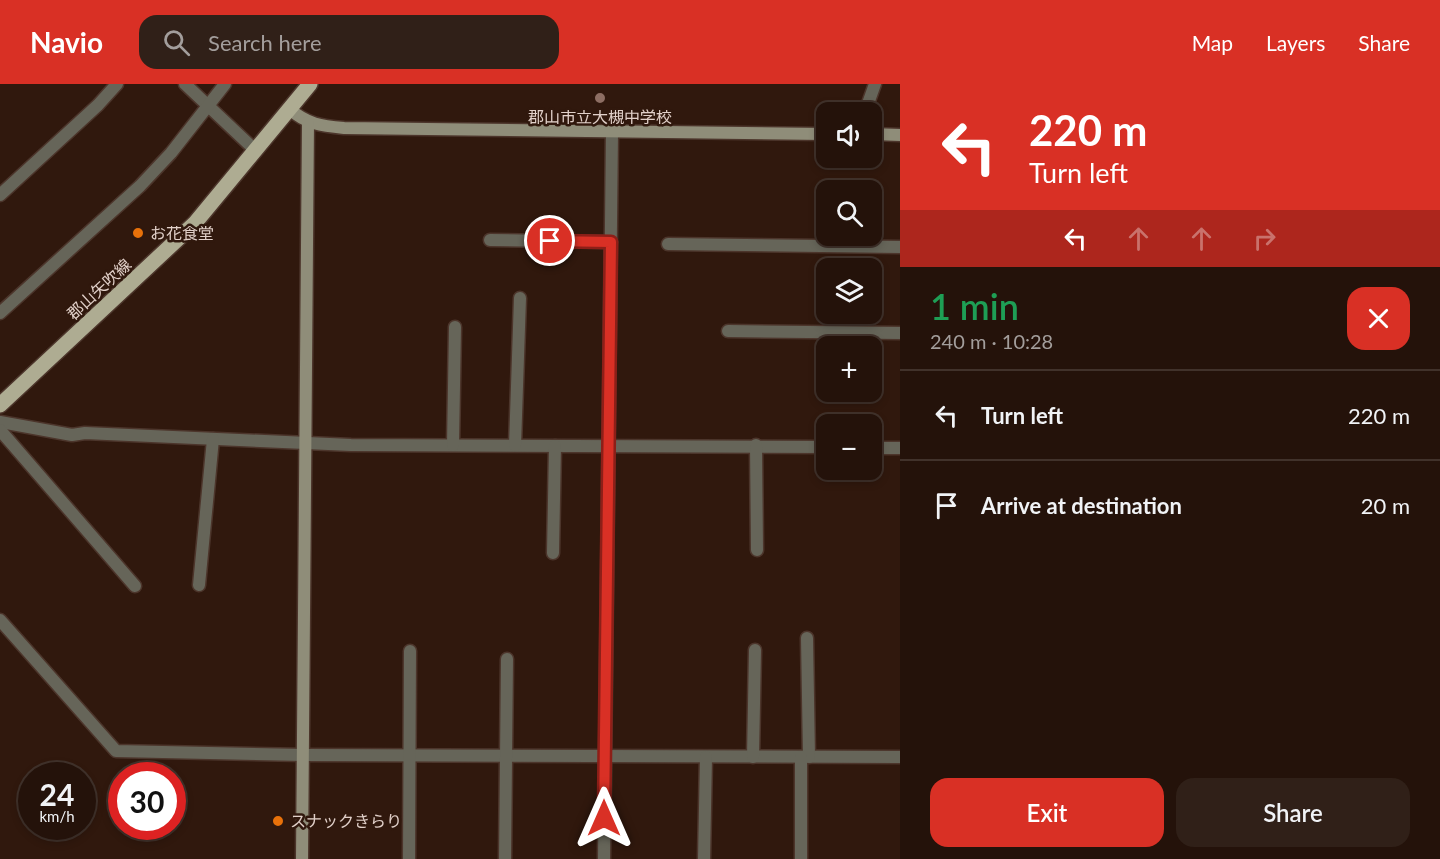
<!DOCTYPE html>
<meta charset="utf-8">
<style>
:root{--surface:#24120a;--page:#302018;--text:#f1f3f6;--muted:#a39e9c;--line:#41322b;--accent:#d93025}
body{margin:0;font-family:Lato,"Noto Sans JP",sans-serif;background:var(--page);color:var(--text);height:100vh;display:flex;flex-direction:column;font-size:22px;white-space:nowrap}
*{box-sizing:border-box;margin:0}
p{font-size:20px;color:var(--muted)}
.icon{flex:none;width:33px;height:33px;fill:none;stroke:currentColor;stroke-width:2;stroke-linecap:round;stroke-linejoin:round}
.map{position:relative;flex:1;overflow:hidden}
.panel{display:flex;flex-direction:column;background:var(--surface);width:540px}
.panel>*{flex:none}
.banner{background:#d93025;color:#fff;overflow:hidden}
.fabs{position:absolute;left:816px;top:18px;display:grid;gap:12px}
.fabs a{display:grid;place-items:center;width:66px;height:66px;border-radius:12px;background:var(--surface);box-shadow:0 3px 9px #0003,0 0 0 2px var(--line);font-size:30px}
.speed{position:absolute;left:18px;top:678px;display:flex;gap:12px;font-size:30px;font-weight:700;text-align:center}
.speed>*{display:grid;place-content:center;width:78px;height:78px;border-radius:50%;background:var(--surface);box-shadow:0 3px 9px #0003,0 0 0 2px var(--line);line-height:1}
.speed small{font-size:15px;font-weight:400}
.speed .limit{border:9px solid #d22;background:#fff;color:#111}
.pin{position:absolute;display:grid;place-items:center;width:51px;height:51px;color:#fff;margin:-26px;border:3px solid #fff;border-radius:50%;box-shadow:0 2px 6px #0007}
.me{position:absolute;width:66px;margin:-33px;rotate:0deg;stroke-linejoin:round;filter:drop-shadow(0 0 4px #0008)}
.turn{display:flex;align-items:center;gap:21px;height:126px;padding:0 30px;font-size:27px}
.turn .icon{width:78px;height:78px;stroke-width:2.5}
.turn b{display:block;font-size:42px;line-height:51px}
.lanes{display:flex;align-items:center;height:57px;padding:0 30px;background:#0003;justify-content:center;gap:30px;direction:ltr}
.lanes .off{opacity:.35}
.round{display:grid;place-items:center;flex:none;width:63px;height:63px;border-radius:18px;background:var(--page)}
.summary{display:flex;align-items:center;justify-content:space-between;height:102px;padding:0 30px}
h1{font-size:36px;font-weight:600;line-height:45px;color:#1e9e55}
.cta{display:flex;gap:12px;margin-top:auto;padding:12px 30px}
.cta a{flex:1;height:69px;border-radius:18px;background:var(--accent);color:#fff;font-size:24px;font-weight:600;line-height:69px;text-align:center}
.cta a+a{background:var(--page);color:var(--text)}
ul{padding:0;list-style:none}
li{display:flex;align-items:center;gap:18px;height:90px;padding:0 30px;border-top:2px solid var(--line)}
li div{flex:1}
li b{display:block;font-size:22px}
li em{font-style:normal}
header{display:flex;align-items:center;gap:36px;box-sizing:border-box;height:84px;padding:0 30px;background:var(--accent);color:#fff}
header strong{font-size:28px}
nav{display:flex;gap:33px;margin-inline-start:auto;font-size:21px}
.search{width:420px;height:54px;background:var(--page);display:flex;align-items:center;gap:15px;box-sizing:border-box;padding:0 21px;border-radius:18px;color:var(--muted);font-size:22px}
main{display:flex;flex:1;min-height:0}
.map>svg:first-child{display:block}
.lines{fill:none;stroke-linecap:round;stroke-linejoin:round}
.street-casing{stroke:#4c352b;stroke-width:15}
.secondary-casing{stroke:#4c352b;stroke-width:15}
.primary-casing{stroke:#4c352b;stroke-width:18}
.street{stroke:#666559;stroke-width:12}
.secondary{stroke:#8f8d79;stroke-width:12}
.primary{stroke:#aeac92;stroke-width:15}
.route-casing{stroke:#8d1f18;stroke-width:15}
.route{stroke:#d93025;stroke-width:10}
.education-dot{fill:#8d6e63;stroke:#30180d;stroke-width:2}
.food-dot{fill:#e8710a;stroke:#30180d;stroke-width:2}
.labels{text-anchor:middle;stroke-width:5;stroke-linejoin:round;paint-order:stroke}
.poi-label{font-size:16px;fill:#e1d0c9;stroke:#30180d;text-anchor:start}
.street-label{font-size:16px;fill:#e1d0c9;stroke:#30180d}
</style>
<header>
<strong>Navio</strong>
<div class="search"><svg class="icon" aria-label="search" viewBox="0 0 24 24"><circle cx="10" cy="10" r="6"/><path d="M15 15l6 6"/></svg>Search here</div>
<nav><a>Map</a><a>Layers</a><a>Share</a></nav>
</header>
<main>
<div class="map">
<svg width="900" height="775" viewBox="0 0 900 775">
<rect width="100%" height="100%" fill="#30180d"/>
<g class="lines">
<defs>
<g id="street">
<path d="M185,0L256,67"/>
<path d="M865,28L875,0"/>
<path d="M0,111L98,21L117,0"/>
<path d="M490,156L611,158"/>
<path d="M668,160L900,163"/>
<path d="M0,229L140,102L171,69L225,0"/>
<path d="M728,247L900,249"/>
<path d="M0,338L72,351L85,349L351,361L826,363"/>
<path d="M0,346L135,502"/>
<path d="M453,361L455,243"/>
<path d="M515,361L520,214"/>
<path d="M756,361L757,466"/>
<path d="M872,364H900"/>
<path d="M553,469L555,362"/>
<path d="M199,501L213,355"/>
<path d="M0,536L116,667L304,671L900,673"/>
<path d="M807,554L809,673"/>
<path d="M753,673L755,566"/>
<path d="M409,775L410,567"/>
<path d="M505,775L507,575"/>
<path d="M604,775L612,48"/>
<path d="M704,775L706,673"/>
<path d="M801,775V673"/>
</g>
<g id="secondary">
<path d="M290,25C306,40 322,42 344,44L826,50"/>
<path d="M872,50L900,51"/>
<path d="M302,775L308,38"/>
</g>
<path id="primary" d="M0,321L195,139L310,0"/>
</defs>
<!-- street casing -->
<use href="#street" class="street-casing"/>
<!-- secondary casing -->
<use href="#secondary" class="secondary-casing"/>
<!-- primary casing -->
<use href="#primary" class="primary-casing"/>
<!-- street -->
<use href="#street" class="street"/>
<!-- secondary -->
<use href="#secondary" class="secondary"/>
<!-- primary -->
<use href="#primary" class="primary"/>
</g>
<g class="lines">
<defs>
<path id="route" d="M550,157L611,158L604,734"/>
</defs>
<!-- route casing -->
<use href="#route" class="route-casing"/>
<!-- route -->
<use href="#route" class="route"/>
</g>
<!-- markers -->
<circle class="education-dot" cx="600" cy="14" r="6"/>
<g class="food-dot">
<circle cx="138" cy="149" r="6"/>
<circle cx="278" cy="737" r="6"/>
</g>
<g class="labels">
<!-- poi labels -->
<g class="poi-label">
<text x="600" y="39" text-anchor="middle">郡山市立大槻中学校</text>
<text x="150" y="155">お花食堂</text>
<text x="290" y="743">スナックきらり</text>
</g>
<!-- street labels -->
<g class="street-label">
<text transform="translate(99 205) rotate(-43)" y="6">郡山矢吹線</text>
</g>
</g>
</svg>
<div class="fabs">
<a><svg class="icon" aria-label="sound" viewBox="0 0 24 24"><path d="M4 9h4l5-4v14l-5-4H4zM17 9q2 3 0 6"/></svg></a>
<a><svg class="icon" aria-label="search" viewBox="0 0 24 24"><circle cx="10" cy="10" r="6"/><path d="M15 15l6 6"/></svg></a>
<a><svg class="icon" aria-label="layers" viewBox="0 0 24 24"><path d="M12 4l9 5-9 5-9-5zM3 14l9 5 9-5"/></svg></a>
<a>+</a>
<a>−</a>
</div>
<div class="speed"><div>24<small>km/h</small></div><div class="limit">30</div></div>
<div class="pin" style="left:550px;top:157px;background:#d93025"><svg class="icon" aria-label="arrive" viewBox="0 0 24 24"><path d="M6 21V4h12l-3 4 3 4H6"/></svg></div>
<svg class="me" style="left:604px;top:734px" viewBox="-20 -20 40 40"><path d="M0-17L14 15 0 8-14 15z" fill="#d93025" stroke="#fff" stroke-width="4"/></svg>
</div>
<section class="panel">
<div class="banner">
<div class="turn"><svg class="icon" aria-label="left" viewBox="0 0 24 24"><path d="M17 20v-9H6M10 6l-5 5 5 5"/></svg><div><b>220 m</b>Turn left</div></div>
<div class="lanes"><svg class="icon" aria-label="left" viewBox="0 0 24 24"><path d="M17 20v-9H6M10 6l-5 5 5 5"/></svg><svg class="icon off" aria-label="ahead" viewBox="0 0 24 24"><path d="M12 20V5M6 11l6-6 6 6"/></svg><svg class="icon off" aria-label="ahead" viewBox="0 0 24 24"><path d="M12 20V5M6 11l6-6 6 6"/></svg><svg class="icon off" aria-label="right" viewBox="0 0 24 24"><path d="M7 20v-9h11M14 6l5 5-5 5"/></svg></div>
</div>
<div class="summary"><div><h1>1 min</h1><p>240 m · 10:28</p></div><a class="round" style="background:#d93025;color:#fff"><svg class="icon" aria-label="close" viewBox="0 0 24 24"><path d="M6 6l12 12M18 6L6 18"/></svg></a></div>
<ul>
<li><svg class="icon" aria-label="left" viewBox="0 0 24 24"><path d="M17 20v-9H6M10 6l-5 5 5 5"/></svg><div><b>Turn left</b></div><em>220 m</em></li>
<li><svg class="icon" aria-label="arrive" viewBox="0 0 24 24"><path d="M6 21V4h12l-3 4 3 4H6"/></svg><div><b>Arrive at destination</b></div><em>20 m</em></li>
</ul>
<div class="cta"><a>Exit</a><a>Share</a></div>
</section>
</main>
